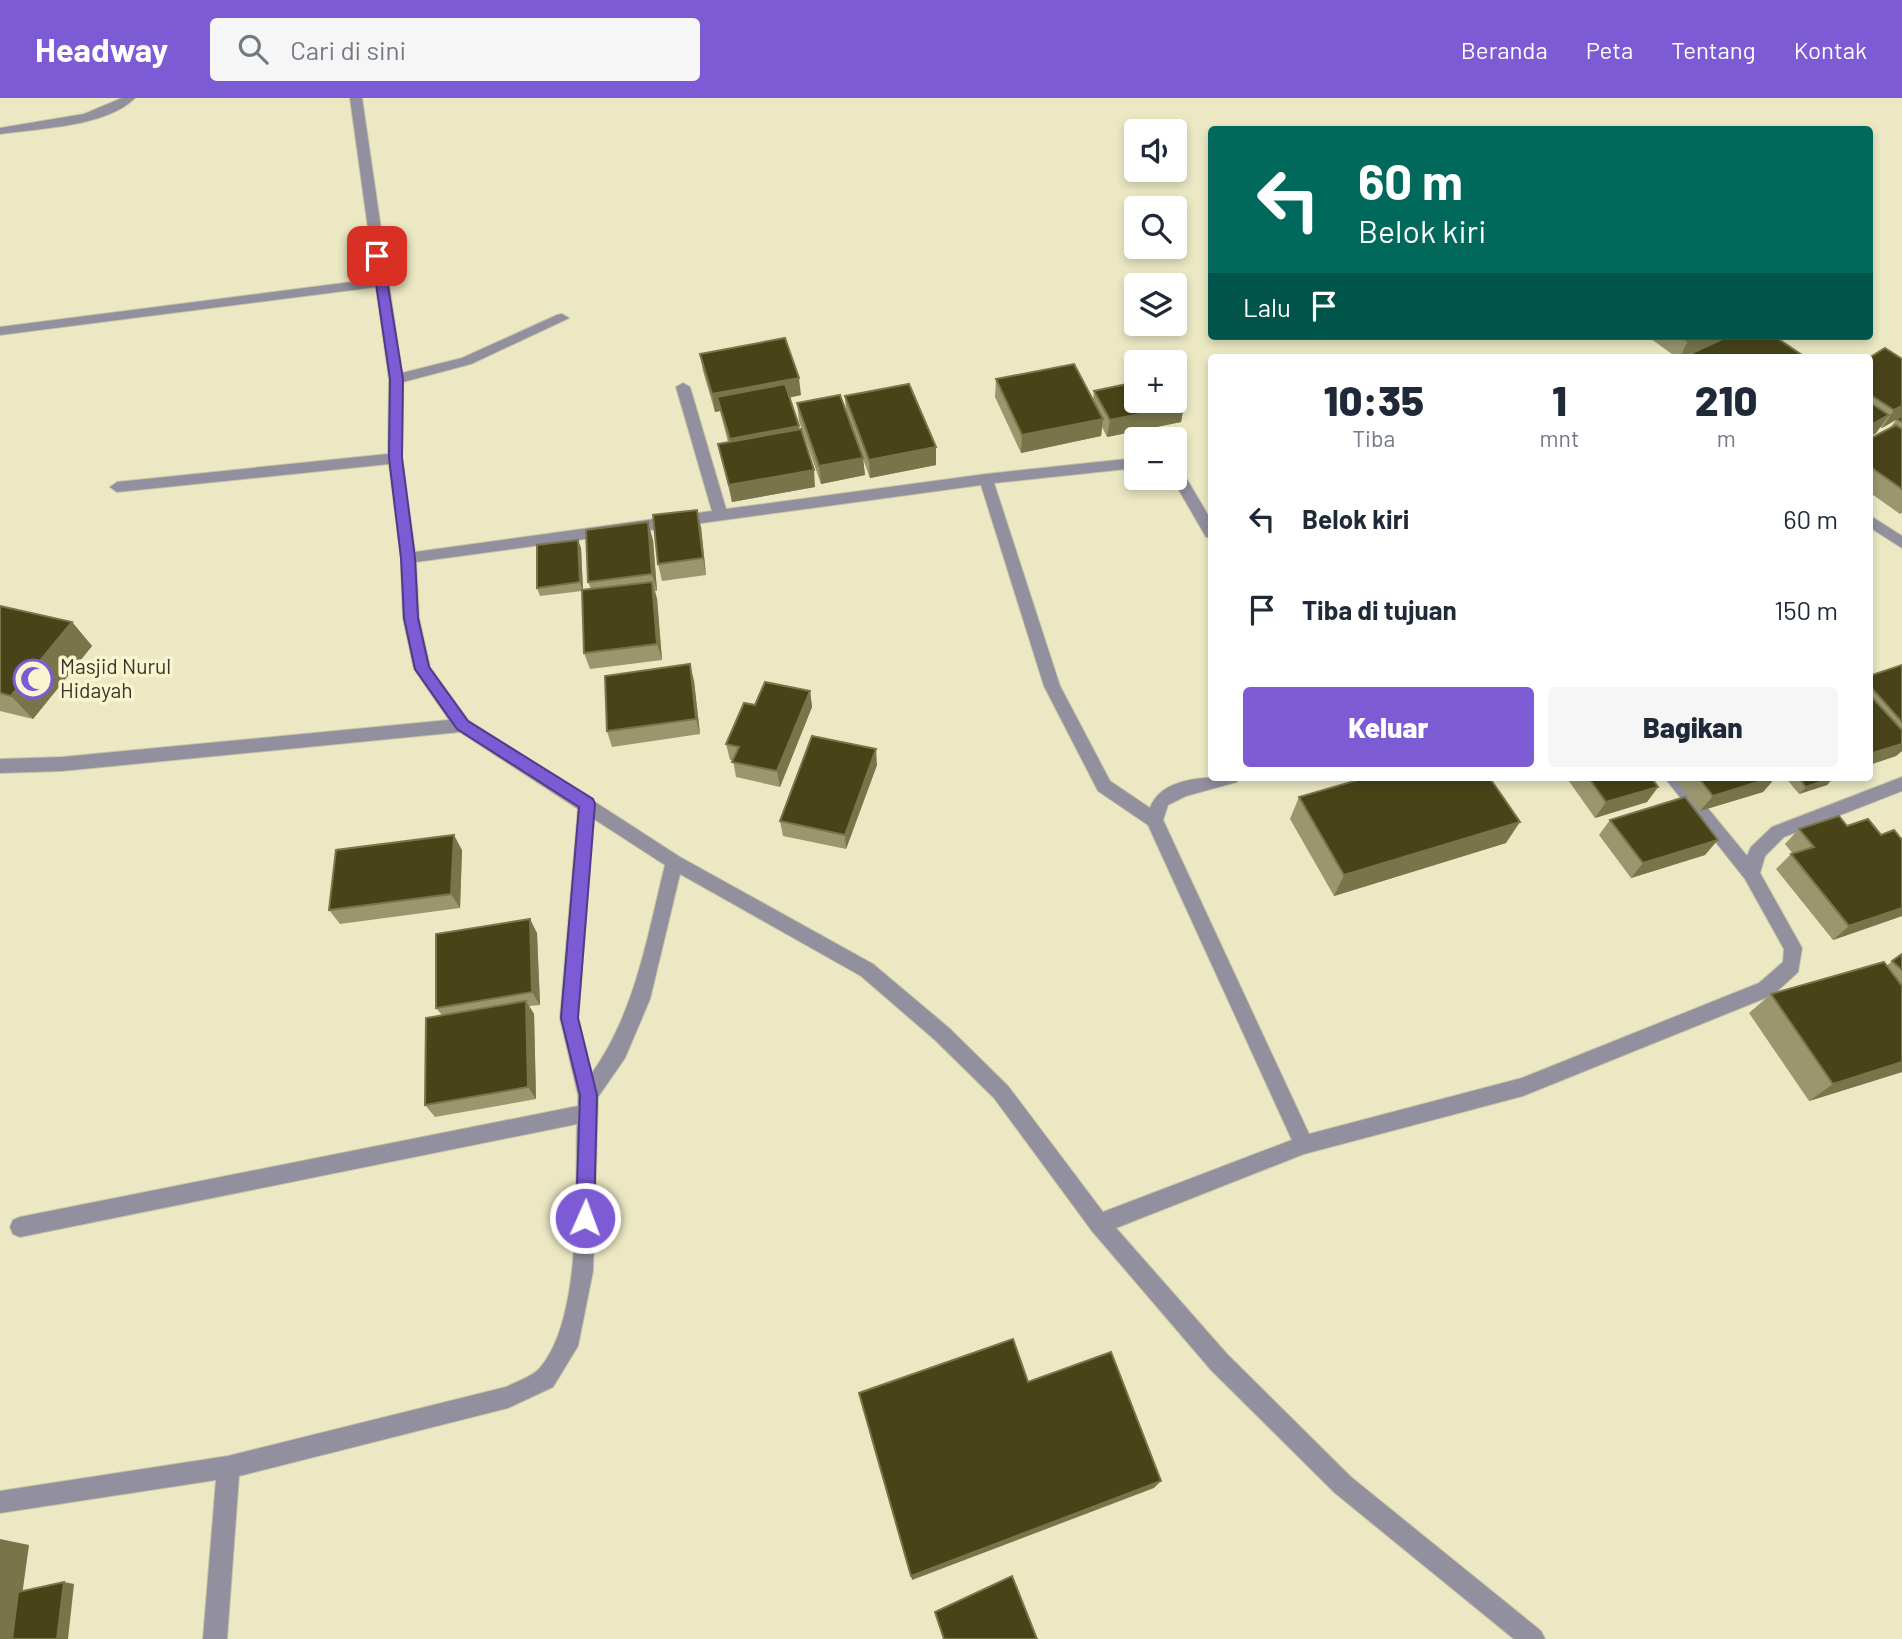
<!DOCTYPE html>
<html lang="id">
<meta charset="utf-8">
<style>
:root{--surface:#fff;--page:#f6f6f7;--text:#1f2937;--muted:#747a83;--accent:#7c5bd5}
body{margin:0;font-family:Barlow,sans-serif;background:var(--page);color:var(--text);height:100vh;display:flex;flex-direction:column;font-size:26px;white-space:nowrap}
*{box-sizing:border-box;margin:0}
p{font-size:23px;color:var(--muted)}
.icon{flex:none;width:38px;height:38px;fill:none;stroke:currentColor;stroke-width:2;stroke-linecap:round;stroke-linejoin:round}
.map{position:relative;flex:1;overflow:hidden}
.sheet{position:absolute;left:1208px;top:256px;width:665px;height:427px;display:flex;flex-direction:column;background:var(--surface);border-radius:7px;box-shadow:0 4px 10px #0003}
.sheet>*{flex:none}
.guide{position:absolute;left:1208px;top:28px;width:665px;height:214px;border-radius:7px;box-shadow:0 4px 10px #0003;background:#00695c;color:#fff;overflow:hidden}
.tools{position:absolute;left:1124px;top:21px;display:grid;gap:14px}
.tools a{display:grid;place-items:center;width:63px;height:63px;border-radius:7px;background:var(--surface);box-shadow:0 4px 10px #0003;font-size:35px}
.pin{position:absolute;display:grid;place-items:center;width:60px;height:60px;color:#fff;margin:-30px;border-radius:14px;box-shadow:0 4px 10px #0006}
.me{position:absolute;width:77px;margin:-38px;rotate:2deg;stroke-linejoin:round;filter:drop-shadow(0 0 5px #0008)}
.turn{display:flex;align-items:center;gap:24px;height:147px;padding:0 35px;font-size:32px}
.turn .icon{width:91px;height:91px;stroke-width:2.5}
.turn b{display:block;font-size:49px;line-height:60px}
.then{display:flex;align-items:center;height:66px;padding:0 35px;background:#0003;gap:14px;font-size:26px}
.eta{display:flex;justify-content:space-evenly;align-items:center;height:119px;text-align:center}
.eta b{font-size:42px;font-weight:800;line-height:49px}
.action{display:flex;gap:14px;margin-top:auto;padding:14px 35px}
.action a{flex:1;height:80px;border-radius:7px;background:var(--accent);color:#fff;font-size:28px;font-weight:800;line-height:80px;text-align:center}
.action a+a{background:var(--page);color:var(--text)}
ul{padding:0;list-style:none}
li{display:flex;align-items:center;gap:21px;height:91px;padding:0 35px}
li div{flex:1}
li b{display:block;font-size:26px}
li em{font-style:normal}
header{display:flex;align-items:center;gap:42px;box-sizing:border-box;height:98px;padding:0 35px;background:var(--accent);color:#fff}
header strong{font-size:33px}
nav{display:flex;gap:38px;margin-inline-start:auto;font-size:24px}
.search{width:490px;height:63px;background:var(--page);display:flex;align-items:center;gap:18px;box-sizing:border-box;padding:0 24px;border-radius:7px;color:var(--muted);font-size:26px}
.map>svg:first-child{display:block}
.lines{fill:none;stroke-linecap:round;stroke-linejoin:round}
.minor-casing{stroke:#c7c4a4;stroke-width:2}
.minor{fill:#928f9e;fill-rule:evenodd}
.wall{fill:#9a966e}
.shaded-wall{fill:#79754b}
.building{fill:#484418;stroke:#79754b;stroke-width:2}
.route{fill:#7c5bd5;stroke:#513b8a;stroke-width:2}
.labels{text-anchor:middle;stroke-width:7;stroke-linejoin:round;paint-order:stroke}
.poi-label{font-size:21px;fill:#373628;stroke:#f8f5d0;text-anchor:start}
</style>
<header>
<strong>Headway</strong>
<div class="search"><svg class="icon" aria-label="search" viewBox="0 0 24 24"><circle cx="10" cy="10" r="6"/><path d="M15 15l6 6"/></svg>Cari di sini</div>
<nav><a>Beranda</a><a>Peta</a><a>Tentang</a><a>Kontak</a></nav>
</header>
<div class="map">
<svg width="1902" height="1541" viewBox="0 0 1902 1541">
<rect width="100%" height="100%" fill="#ebe8c3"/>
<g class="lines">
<defs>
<g id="minor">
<path d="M122,0H135C106,29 39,30 0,36V30L84,16Z"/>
<path d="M350,0H362L402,275L462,260L557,217L562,216L569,220L471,266L403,284L402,360L415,454L712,413L676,289L683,285L690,289L726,411L986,376L1136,360V370L994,385L1060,588L1110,683L1150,710C1162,677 1212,679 1239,679L1237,684L1186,698L1168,707L1163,722L1309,1036L1522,980L1759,885L1783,864L1784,851L1745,781L1664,679H1682L1747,758L1751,749L1772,729L1902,679V693L1784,739L1765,758L1760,775L1802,850L1798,874L1773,897L1523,998L1304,1056L1116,1130L1227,1256L1351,1379L1541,1533L1545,1541H1514L1335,1395L1211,1272L1092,1133L994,1000L935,942L861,878L680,776L650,901L625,960L598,999L593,1173L578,1248L553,1289L508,1310L239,1378L227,1541H203L216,1382L0,1415V1393L228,1358L506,1289C516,1284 531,1279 539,1271C583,1222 575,1091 577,1026L20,1139L13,1136L10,1129L13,1122L20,1119L578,1008V997L560,920L578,711L460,634L62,673L0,675V661L62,659L449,622L414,571L403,520L401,460L389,366L117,394L110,389L117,384L388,356L389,281L376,189L0,237V229L375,181ZM981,387L1044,588L1098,693L1148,727L1292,1042L1103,1114L1008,988L949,930L873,866L680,759L468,622L430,569L419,520L416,464ZM594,721L665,767C647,839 636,913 592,975L578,920Z"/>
<path d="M1174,366L1179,368L1211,422V440L1206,439L1172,380H1174Z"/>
<path d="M1869,417L1902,438V450L1869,429Z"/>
</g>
</defs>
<!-- minor casing -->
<use href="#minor" class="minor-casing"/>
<!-- minor -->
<use href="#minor" class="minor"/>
</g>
<!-- wall -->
<g class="wall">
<path d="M1647,238H1727L1683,259H1676Z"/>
<path d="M700,256L801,297L789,300L815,389L732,404L718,346L728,344L720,313L715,314L703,273Z"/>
<path d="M1869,260L1902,261V415L1900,416L1869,394V341L1890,330L1896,322L1882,330L1880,329L1876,335L1869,339Z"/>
<path d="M996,281L1093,303L1094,293L1184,307L1181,324L1107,339L1102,329L1101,338L1021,355L995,299Z"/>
<path d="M845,298L936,349V367L870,380L863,361L865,377L821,386L799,323L797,305L846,315Z"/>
<path d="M701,429L706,477L662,483L658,466Z"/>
<path d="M653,442L657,493H655L657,501L662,562L590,571L584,555L582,493L540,498L537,490L581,450L583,492L591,491L588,484Z"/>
<path d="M0,508L72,524L92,548L33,621L0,613Z"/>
<path d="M1902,567V653L1896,658L1869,667V578Z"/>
<path d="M694,583L700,636L612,649L607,633Z"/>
<path d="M810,593L812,609L780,689L736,679L733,662H730L726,646L755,607Z"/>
<path d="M877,667L846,751L783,738L780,723Z"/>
<path d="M1566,679H1651L1658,689L1647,704L1595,720Z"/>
<path d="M1673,679H1776L1763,694L1700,713Z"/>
<path d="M1785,679H1834L1827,687L1799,696Z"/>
<path d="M1299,699L1506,745L1334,798L1290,721Z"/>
<path d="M1610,722L1705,757L1631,780L1599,737Z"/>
<path d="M1847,728L1881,737L1901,740L1902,739V818L1833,842L1776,771L1791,756H1793L1785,746L1799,731Z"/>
<path d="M462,752L460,810L340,826L329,812Z"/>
<path d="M537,835L540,907L529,908L534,916L536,1001L435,1019L425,1007L442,917L436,910Z"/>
<path d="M1902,856V974L1809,1003L1749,915L1771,896L1886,868Z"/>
</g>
<!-- shaded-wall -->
<g class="shaded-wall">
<path d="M1699,238H1727L1683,259H1680L1688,243Z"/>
<path d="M799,280L801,297L721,313L717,299L720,313L715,314L712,296Z"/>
<path d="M1184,307L1181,324L1107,339L1110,322Z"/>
<path d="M1902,308V318L1882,330L1894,312Z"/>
<path d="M1889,317L1876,335L1869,339V328Z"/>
<path d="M1103,321L1101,338L1021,355L1022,337Z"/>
<path d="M799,328L801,346L733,359L730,341Z"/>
<path d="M936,349V367L870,380L869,362Z"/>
<path d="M863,360L865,377L821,386L819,368Z"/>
<path d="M814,372L815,389L732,404L729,387Z"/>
<path d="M697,412L701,429L706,477L703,460Z"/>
<path d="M648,424L653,442L657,493L652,476Z"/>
<path d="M578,442L581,450L583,493L580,484Z"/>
<path d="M652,484L657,501L662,562L657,546Z"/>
<path d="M72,524L92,548L33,621L11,598Z"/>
<path d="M690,566L694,583L700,636L696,621Z"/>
<path d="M810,593L812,609L780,689L777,673Z"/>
<path d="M1902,646V653L1896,658L1869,667V656Z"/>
<path d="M876,651L877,667L846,751L845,737Z"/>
<path d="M1776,679L1763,694L1700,713L1713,698Z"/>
<path d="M1834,679L1827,687L1799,696L1806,689Z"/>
<path d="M1658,689L1647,704L1595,720L1606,704Z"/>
<path d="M1520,724L1506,745L1334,798L1344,777Z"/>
<path d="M454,737L462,752L460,810L451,796Z"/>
<path d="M1718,742L1705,757L1631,780L1643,765Z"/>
<path d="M1902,810V818L1833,842L1849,828Z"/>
<path d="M530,821L537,835L540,907L532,894Z"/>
<path d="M526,903L534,916L536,1001L528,989Z"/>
<path d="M1902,964V974L1809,1003L1833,986Z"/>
<path d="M1161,1383L1154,1390L912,1482L911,1478Z"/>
<path d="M0,1441L29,1447L16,1541H0Z"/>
<path d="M64,1484L74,1486L68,1541H57Z"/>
</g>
<!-- building -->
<g class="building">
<path d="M1681,238H1699L1688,243Z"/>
<path d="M1729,238H1774L1805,259H1697L1692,255Z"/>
<path d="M785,240L799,280L712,296L700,256Z"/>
<path d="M1885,250L1902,261V308L1894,312L1869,296V260Z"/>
<path d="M1074,266L1103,321L1022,337L996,281Z"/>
<path d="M1136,284V303H1174V289L1184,307L1110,322L1094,293Z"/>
<path d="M785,286L799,328L730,341L717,299Z"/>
<path d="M909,286L936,349L869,362L845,298Z"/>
<path d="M840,297L863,360L819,368L797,305Z"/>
<path d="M1869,304L1889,317L1869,328Z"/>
<path d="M1902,318V324L1896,321Z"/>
<path d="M1896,327L1902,331V391L1869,368V341Z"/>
<path d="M801,331L814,372L729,387L718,346Z"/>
<path d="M697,412L703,460L658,466L653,417Z"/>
<path d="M648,424L652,476L588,484L586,432Z"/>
<path d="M578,442L580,484L537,490V447Z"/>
<path d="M652,484L657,546L584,555L582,492Z"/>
<path d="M0,508L72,524L11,598L0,595Z"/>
<path d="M690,566L696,621L607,633L605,578Z"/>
<path d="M1902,567V624L1869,587V578Z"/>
<path d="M765,584L810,593L777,673L732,664L739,649L726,646L744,605L755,607Z"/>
<path d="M1869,596L1902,632V646L1869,656Z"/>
<path d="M812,638L876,651L845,737L780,723Z"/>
<path d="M1368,679H1489L1520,724L1344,777L1299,699Z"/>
<path d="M1588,679H1651L1658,689L1606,704Z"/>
<path d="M1698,679H1774L1713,698Z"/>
<path d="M1798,679H1834L1806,689Z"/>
<path d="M1685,699L1718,742L1643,765L1610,722Z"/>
<path d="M1839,718L1847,728L1868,721L1881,737L1894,732L1902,742V810L1849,828L1791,756L1814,749L1799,731Z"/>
<path d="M454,737L451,796L329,812L336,752Z"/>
<path d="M530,821L532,894L436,910V836Z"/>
<path d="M1902,856V872L1892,863Z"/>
<path d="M1884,864L1902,888V964L1833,986L1771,896Z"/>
<path d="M526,903L528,989L425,1007L426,920Z"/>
<path d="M1013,1241L1028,1284L1111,1254L1161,1383L911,1478L859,1295Z"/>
<path d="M1012,1478L1037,1541H944L935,1514Z"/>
<path d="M64,1484L57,1541H12L18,1494Z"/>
</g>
<!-- route -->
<path class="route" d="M377,154L383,158L403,281L402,360L415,460L418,520L429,569L468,623L593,701L595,706L578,920L597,997L594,1120L592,1127L585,1129L578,1127L576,1120L580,997L561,920L579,709L457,631L415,571L404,520L401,460L389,360L390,281L372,158Z"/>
<!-- icons -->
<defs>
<symbol id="mosque-ring" viewBox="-11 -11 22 22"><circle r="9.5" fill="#f8f5d0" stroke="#7c5bd5" stroke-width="1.5"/><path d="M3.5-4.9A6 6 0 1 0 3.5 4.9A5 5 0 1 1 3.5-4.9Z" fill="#7c5bd5"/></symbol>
</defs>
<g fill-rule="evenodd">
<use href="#mosque-ring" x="11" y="559" width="44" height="44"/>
</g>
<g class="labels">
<!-- poi labels -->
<g class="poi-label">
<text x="60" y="576">Masjid Nurul<tspan x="60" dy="24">Hidayah</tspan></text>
</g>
</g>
</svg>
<div class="tools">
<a><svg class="icon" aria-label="sound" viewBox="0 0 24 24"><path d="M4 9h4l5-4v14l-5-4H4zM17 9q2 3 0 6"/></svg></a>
<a><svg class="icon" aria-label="search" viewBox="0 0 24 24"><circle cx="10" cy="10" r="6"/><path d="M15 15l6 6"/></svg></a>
<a><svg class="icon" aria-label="layers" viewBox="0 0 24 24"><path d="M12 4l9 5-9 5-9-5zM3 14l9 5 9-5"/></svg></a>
<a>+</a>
<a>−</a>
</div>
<div class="pin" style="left:377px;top:158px;background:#d93025"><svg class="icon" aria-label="arrive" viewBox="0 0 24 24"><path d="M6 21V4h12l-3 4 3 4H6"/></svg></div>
<svg class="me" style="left:585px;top:1120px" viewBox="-20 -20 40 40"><circle r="17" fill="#7c5bd5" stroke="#fff" stroke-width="3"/><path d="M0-11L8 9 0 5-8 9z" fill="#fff"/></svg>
<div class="guide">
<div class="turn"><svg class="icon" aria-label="left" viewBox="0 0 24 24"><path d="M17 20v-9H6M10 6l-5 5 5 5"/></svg><div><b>60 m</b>Belok kiri</div></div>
<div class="then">Lalu<svg class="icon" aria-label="arrive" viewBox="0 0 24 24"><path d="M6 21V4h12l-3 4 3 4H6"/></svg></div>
</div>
<section class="sheet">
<div class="eta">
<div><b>10:35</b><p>Tiba</p></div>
<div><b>1</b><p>mnt</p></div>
<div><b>210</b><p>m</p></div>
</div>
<ul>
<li><svg class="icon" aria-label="left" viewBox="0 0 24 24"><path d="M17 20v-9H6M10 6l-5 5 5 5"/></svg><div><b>Belok kiri</b></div><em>60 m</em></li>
<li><svg class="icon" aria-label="arrive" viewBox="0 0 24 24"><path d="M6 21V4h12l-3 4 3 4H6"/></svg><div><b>Tiba di tujuan</b></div><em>150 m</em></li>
</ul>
<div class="action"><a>Keluar</a><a>Bagikan</a></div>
</section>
</div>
